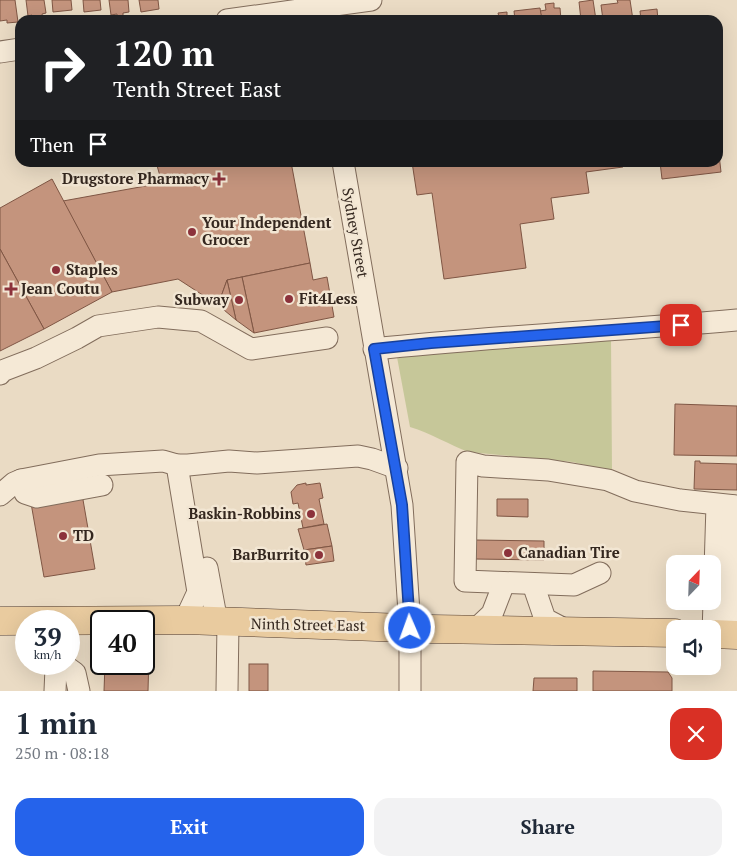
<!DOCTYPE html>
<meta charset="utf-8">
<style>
:root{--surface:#fff;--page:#f2f2f3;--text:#1f2937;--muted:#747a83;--accent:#2563eb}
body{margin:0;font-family:"PT Serif",serif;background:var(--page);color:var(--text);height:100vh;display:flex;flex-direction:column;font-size:19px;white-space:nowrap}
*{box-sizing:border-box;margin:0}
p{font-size:16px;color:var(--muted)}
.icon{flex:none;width:28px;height:28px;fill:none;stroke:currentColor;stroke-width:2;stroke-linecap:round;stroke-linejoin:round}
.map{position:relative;height:691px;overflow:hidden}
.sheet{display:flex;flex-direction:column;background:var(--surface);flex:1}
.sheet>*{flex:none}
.hud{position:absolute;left:15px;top:15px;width:708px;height:152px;border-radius:15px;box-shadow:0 5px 20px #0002;background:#202124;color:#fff;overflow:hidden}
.needle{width:32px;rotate:23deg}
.fabs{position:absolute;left:666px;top:555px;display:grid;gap:10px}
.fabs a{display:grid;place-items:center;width:55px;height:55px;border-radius:10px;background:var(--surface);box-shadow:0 5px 20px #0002;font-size:25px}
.speed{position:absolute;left:15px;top:610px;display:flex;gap:10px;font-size:25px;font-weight:700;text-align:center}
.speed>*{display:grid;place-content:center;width:65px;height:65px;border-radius:50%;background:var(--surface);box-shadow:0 5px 20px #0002;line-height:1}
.speed small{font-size:12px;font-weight:400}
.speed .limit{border:2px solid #111;border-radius:8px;background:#fff;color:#111}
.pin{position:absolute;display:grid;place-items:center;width:42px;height:42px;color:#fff;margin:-21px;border-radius:10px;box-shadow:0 2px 8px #0006}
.me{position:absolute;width:55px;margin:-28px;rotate:358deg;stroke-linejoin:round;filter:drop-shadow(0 0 4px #0008)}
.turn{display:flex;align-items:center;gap:18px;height:105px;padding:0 15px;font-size:22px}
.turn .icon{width:65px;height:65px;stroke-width:2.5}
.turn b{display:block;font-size:35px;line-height:42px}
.then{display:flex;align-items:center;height:48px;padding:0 15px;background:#0003;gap:10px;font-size:19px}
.round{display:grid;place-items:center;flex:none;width:52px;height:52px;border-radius:15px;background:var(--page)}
.head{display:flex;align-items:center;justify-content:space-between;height:85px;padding:0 15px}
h1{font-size:30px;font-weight:800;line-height:38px}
.primary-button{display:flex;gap:10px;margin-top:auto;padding:10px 15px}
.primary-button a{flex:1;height:58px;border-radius:15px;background:var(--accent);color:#fff;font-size:20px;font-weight:800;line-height:58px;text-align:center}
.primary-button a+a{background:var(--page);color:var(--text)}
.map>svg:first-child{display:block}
.green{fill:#c6c799}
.building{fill:#c4947d;stroke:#7f5644}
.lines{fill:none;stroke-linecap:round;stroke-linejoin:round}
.minor-casing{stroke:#826d5c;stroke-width:23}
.major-casing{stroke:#513c30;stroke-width:29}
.minor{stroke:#f5e9d6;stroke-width:21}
.major{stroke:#e9cb9f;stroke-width:28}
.route-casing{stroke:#184099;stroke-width:12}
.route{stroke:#2563eb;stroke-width:9}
.poi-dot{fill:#8c323b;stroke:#f2e6d3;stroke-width:2}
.labels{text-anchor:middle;stroke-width:5;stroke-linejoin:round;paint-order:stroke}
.poi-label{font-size:15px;font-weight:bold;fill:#34271f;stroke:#f2e6d3;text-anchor:start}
.street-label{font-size:15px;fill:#34271f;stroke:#f2e6d3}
</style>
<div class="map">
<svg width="737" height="691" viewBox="0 0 737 691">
<rect width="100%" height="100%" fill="#eadbc4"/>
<!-- green -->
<path class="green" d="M611,337L612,472L573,462L469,452C449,445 431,433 410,427L397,357Z"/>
<!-- building -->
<g class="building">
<path d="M0,0H15L18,22L7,23V20L0,21Z"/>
<path d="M26,0H44L46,13L42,14L43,20H33L32,15L28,16Z"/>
<path d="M52,0H71L72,10L53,12Z"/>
<path d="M83,0H100L101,10L84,12Z"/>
<path d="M109,0H128L129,12L123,13V16L117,17V14L111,15Z"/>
<path d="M139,0H158L159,9L141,12Z"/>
<path d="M593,0L596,20H581L579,2Z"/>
<path d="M617,0H630L633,20H603L601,5L618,3Z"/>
<path d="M554,3V8H560L561,20H542L540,11L546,10L545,4Z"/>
<path d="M540,8L542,20H515L514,11Z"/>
<path d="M657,9L658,20H641L640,11Z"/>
<path d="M507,12V17L512,16V20H494V18L499,17L498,13Z"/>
<path d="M718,145L721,172L662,179L660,162H718Z"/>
<path d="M156,162H291L310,263L227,280L218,305L178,279L112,292L63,201L162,183Z"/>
<path d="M412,162H623V167L586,172L589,193L551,198L554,219L520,224L526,268L444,279L432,193L417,195Z"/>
<path d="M52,179L112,292L44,329L0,249V208Z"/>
<path d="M0,249L44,329L0,351Z"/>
<path d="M310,263L313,280L327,277L334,317L254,333L242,277Z"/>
<path d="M242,277L254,333L236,320L227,280Z"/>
<path d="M227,280L236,320L218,305Z"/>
<path d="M675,404L737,406V456L674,455Z"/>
<path d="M695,461H700V463L737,464V490L694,489Z"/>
<path d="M306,483V485L320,483L323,498L319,499L324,524L303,528L298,503L293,504L291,492L297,485Z"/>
<path d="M82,494L95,569L44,577L31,503Z"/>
<path d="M497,499H528V517L497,516Z"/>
<path d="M327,524L332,546L304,550L298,529Z"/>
<path d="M475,540L544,541V560L474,559Z"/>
<path d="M332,546L334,561L306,565L304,550Z"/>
<path d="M144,653H149L148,691H104L105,664H144Z"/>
<rect x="249" y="664" width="19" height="27"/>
<path d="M593,671L668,672L672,678V691H593Z"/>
<path d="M534,678H577V691H533Z"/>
</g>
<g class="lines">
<defs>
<g id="minor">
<path d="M227,20L371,0"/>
<path d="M0,52L20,49"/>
<path d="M343,162L402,505L410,628V691"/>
<path d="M374,349C495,336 616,331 737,320"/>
<path d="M0,374L2,371L36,358L77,338L98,326L158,317L201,321L251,349L327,338"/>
<path d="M177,465L198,592L185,620"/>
<path d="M21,480L25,493L37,497L102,485"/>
<path d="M0,495L14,483L21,480L99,465L163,461L177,465H188L229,461L257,463L358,456L372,459L397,468"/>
<path d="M207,568L217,622"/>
<path d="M600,573L574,585L465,581L467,462L483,466L548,470L608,480L635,491L680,500L737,506"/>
<path d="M533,584L545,619L568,631"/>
<path d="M476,629L492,614L504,583"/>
<path d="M713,634L717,505"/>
<path d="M730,635L733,506"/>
<path d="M64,665L75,673L79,691"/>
<path d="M55,691L56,668"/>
<path d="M227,691L228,623"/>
</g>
<g id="major">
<path d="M0,621L185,620L431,629L675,633"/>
<path d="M712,634L737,635"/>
</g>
</defs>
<!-- minor casing -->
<use href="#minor" class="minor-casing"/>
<!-- major casing -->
<use href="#major" class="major-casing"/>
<!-- minor -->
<use href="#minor" class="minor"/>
<!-- major -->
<use href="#major" class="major"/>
</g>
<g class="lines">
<defs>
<path id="route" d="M410,628L402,505L374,349L431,343L681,325"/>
</defs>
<!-- route casing -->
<use href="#route" class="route-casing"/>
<!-- route -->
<use href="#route" class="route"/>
</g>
<!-- markers -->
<g class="poi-dot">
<path d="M216.5 171.5h5v5h5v5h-5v5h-5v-5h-5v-5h5z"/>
<circle cx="192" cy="232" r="5"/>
<circle cx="56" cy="270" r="5"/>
<path d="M8.5 281.5h5v5h5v5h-5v5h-5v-5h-5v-5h5z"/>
<circle cx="289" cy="299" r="5"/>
<circle cx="239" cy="300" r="5"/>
<circle cx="311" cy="514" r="5"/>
<circle cx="63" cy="536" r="5"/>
<circle cx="508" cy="553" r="5"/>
<circle cx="319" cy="555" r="5"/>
</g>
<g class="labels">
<!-- poi labels -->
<g class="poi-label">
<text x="209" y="184" text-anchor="end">Drugstore Pharmacy</text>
<text x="202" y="228">Your Independent<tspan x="202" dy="17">Grocer</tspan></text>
<text x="66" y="275">Staples</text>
<text x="21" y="294">Jean Coutu</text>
<text x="299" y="304">Fit4Less</text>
<text x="229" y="305" text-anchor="end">Subway</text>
<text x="301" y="519" text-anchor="end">Baskin-Robbins</text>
<text x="73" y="541">TD</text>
<text x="518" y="558">Canadian Tire</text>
<text x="309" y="560" text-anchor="end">BarBurrito</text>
</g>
<!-- street labels -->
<g class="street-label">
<text transform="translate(355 233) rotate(80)" y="5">Sydney Street</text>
<text transform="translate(308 625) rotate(1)" y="5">Ninth Street East</text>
</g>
</g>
</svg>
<div class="fabs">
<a><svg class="needle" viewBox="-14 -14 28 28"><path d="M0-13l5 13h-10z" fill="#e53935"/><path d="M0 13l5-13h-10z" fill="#747a83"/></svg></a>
<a><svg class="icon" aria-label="sound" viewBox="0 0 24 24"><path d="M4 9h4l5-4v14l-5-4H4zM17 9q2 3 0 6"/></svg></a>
</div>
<div class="speed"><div>39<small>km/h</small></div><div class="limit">40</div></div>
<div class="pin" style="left:681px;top:325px;background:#d93025"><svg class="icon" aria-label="arrive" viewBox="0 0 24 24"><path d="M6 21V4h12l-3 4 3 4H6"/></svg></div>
<svg class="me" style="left:410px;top:628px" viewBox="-20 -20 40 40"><circle r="17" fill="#2563eb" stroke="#fff" stroke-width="3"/><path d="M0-11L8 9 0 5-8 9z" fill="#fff"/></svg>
<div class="hud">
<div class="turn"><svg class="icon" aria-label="right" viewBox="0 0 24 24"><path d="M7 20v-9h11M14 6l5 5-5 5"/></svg><div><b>120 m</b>Tenth Street East</div></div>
<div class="then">Then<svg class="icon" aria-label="arrive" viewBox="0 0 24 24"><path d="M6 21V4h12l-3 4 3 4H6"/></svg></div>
</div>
</div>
<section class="sheet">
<div class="head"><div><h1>1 min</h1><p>250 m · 08:18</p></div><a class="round" style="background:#d93025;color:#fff"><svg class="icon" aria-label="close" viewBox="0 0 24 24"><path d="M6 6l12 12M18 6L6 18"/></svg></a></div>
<div class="primary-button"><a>Exit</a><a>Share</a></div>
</section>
